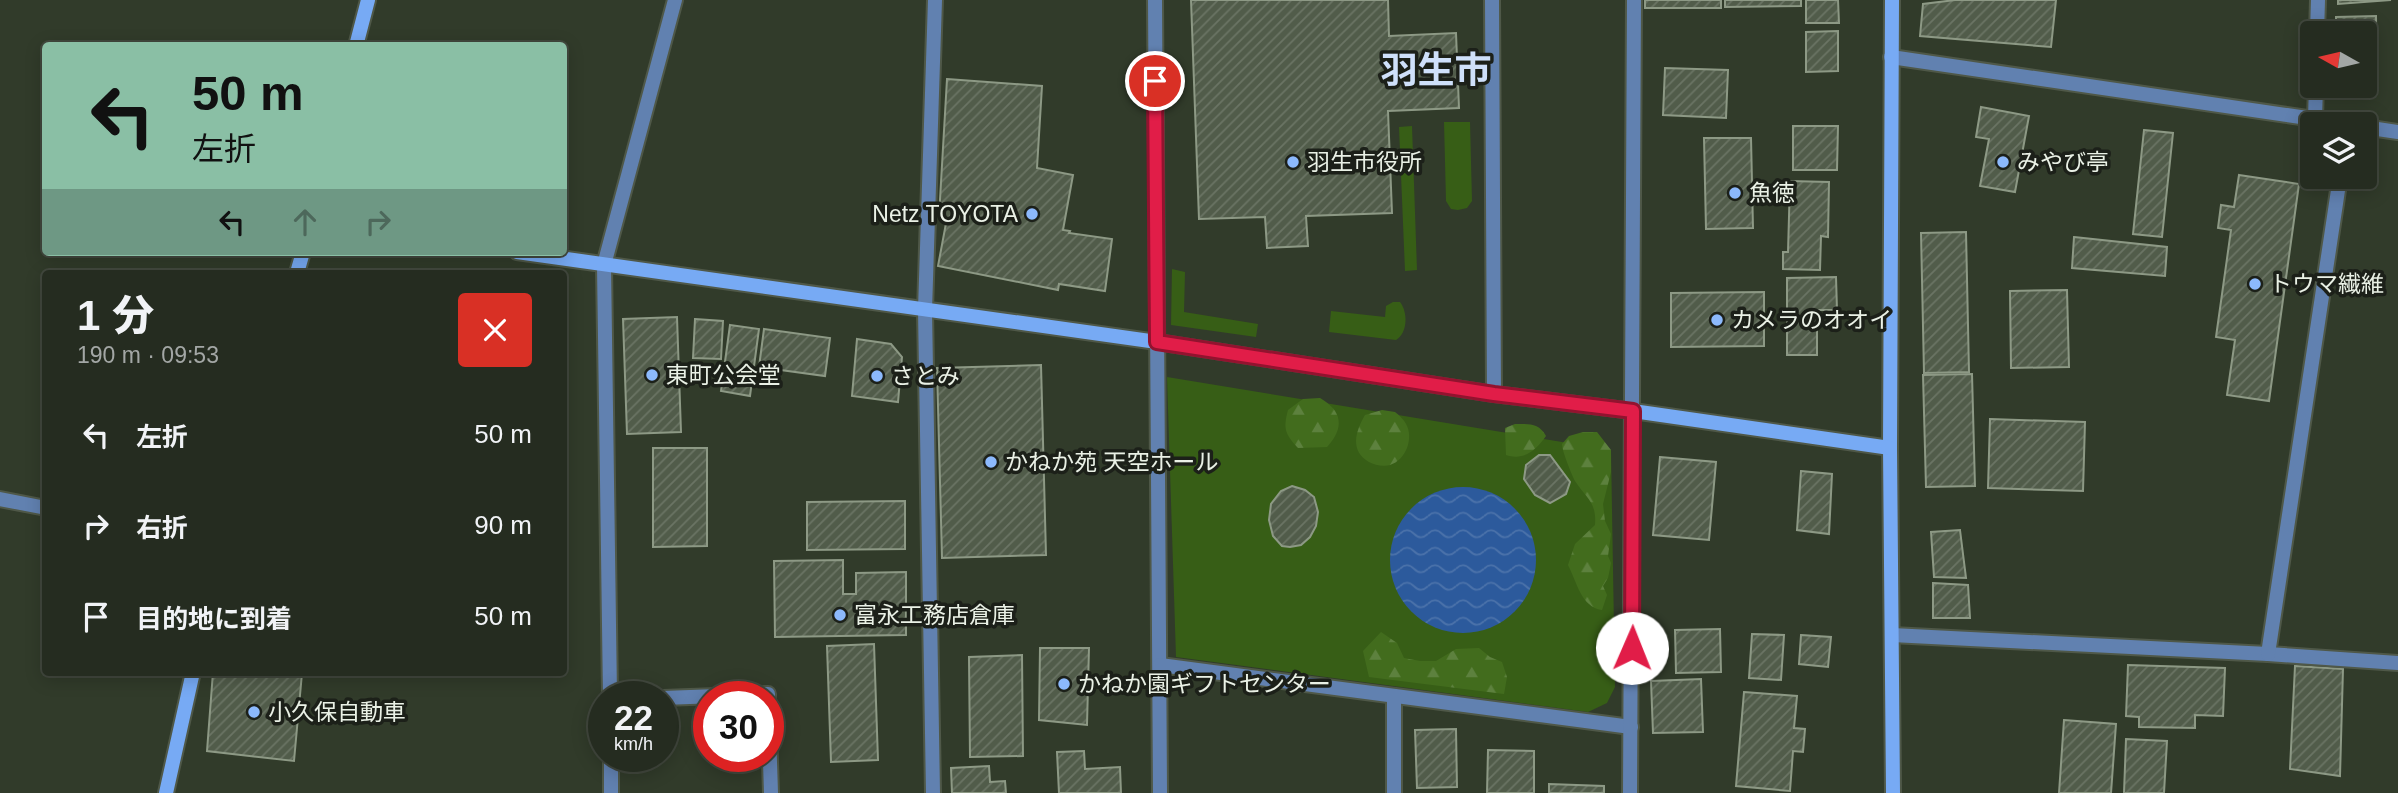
<!DOCTYPE html>
<html lang="ja">
<meta charset="utf-8">
<style>
:root{--surface:#252c20;--page:#2d3429;--text:#f1f3f6;--muted:#a3a7a5;--line:#42483e}
body{margin:0;font-family:Arial,"Noto Sans JP",sans-serif;background:var(--page);color:var(--text);height:100vh;display:flex;flex-direction:column;font-size:26px;white-space:nowrap}
*{box-sizing:border-box;margin:0}
p{font-size:23px;color:var(--muted)}
.icon{flex:none;width:38px;height:38px;fill:none;stroke:currentColor;stroke-width:2;stroke-linecap:round;stroke-linejoin:round}
.map{position:relative;flex:1;overflow:hidden}
.details{position:absolute;left:42px;top:270px;width:525px;height:406px;display:flex;flex-direction:column;background:var(--surface);border-radius:7px;box-shadow:0 4px 18px #0003,0 0 0 2px var(--line)}
.details>*{flex:none}
.guide{position:absolute;left:42px;top:42px;width:525px;height:214px;border-radius:7px;box-shadow:0 4px 18px #0003,0 0 0 2px var(--line);background:#8abfa5;color:#111;overflow:hidden}
.needle{width:46px;rotate:278deg}
.tools{position:absolute;left:2300px;top:21px;display:grid;gap:14px}
.tools a{display:grid;place-items:center;width:77px;height:77px;border-radius:7px;background:var(--surface);box-shadow:0 4px 18px #0003,0 0 0 2px var(--line);font-size:35px}
.speed{position:absolute;left:588px;top:681px;display:flex;gap:14px;font-size:35px;font-weight:700;text-align:center}
.speed>*{display:grid;place-content:center;width:91px;height:91px;border-radius:50%;background:var(--surface);box-shadow:0 4px 18px #0003,0 0 0 2px var(--line);line-height:1}
.speed small{font-size:18px;font-weight:400}
.speed .limit{border:10px solid #d22;background:#fff;color:#111}
.pin{position:absolute;display:grid;place-items:center;width:60px;height:60px;color:#fff;margin:-30px;border:4px solid #fff;border-radius:50%;box-shadow:0 2px 7px #0007}
.me{position:absolute;width:77px;margin:-38px;rotate:1deg;stroke-linejoin:round;filter:drop-shadow(0 0 5px #0008)}
.turn{display:flex;align-items:center;gap:24px;height:147px;padding:0 35px;font-size:32px}
.turn .icon{width:91px;height:91px;stroke-width:2.5}
.turn b{display:block;font-size:49px;line-height:60px}
.lanes{display:flex;align-items:center;height:66px;padding:0 35px;background:#0003;justify-content:center;gap:35px;direction:ltr}
.lanes .off{opacity:.35}
.round{display:grid;place-items:center;flex:none;width:74px;height:74px;border-radius:7px;background:var(--page)}
.overview{display:flex;align-items:center;justify-content:space-between;height:119px;padding:0 35px}
h1{font-size:42px;font-weight:800;line-height:52px}
ul{padding:0;list-style:none}
li{display:flex;align-items:center;gap:21px;height:91px;padding:0 35px}
li div{flex:1}
li b{display:block;font-size:26px}
li em{font-style:normal}
.map>svg:first-child{display:block}
.green{fill:#375e16}
.forest{fill:url(#forest-firs)}
.water{fill:url(#water-waves)}
.building{fill:url(#building-hatch);stroke:#8d9985;stroke-width:2}
.lines{fill:none;stroke-linecap:round;stroke-linejoin:round}
.lane-casing{stroke:#4f5848;stroke-width:18}
.street-casing{stroke:#4f5848;stroke-width:18}
.secondary-casing{stroke:#4f5848;stroke-width:18}
.lane{stroke:#6181b0;stroke-width:14}
.street{stroke:#6181b0;stroke-width:14}
.secondary{stroke:#77aaf4;stroke-width:14}
.route-casing{stroke:#92132f;stroke-width:18}
.route{stroke:#e11d48;stroke-width:12}
.poi-dot{fill:#8cb9fc;stroke:#1c2019;stroke-width:2.5}
.labels{text-anchor:middle;stroke-width:7;stroke-linejoin:round;paint-order:stroke}
.poi-label{font-size:23px;fill:#eaf1e6;stroke:#1c2019;text-anchor:start}
.town-label{font-size:37px;font-weight:bold;fill:#cfe0fa;stroke:#1c2019}
</style>
<div class="map">
<svg width="2398" height="793" viewBox="0 0 2398 793">
<defs>
<pattern id="forest-firs" width="22" height="20" patternUnits="userSpaceOnUse" patternTransform="scale(1.75)"><rect width="22" height="20" fill="#426c1d"/><path d="M5 1l3.5 6h-7zM16 11l3.5 6h-7z" fill="#5d813e"/></pattern>
<pattern id="water-waves" width="16" height="10" patternUnits="userSpaceOnUse" patternTransform="scale(1.75)"><rect width="16" height="10" fill="#2c5a9c"/><path d="M0 5q4-4 8 0t8 0" fill="none" stroke="#4b72aa"/></pattern>
<pattern id="building-hatch" width="6" height="6" patternUnits="userSpaceOnUse" patternTransform="scale(1.75)"><rect width="6" height="6" fill="#515c4a"/><path d="M-1 1l2-2M0 6l6-6M5 7l2-2" fill="none" stroke="#6a7464"/></pattern>
</defs>
<rect width="100%" height="100%" fill="#313b2a"/>
<!-- green -->
<g class="green">
<path d="M1470,122L1472,201L1467,208L1458,210L1451,209L1446,201L1444,122Z"/>
<path d="M1412,126L1417,270L1405,271L1399,127Z"/>
<path d="M1172,269L1185,272L1184,312L1258,324L1256,337L1171,325Z"/>
<path d="M1393,302H1400C1408,312 1408,333 1396,340L1329,332L1331,311L1385,317L1386,306Z"/>
<path d="M1167,377L1611,450L1615,687L1607,703L1588,712L1176,657Z"/>
</g>
<!-- forest -->
<g class="forest">
<path d="M1320,398C1342,411 1345,427 1327,447L1298,448C1285,434 1283,429 1288,410L1303,399Z"/>
<path d="M1382,410L1395,412C1399,415 1404,420 1406,424C1414,438 1406,460 1390,465C1383,467 1375,465 1369,462C1350,451 1355,432 1365,415Z"/>
<path d="M1515,424C1529,424 1539,423 1546,436C1536,450 1524,461 1506,455L1505,428Z"/>
<path d="M1583,432H1597L1611,450V472L1603,504L1605,521L1611,534L1608,556L1611,563L1608,578L1603,586L1607,595L1602,610C1581,607 1577,582 1568,565L1575,544L1595,525C1597,502 1586,498 1575,481C1572,475 1562,451 1562,444L1569,436Z"/>
<path d="M1381,632L1397,643L1404,658L1420,661H1436L1456,649L1479,648L1490,657L1502,662L1507,677L1504,694L1369,677L1363,651Z"/>
</g>
<!-- water -->
<circle class="water" cx="1463" cy="560" r="73"/>
<!-- building -->
<g class="building">
<path d="M1191,0H1388L1389,36L1456,33L1459,108L1388,111L1392,213L1306,216L1308,246L1267,248L1265,217L1199,219Z"/>
<rect x="1645" y="0" width="76" height="8"/>
<path d="M1725,0H1801V6L1725,7Z"/>
<path d="M1806,0H1838L1839,23H1806Z"/>
<path d="M1955,0H2056L2051,47L1920,36L1923,4Z"/>
<path d="M2338,0H2391L2338,4Z"/>
<path d="M2376,16L2377,94H2337V86H2364V33H2336V17Z"/>
<path d="M1838,31V71L1806,72V32Z"/>
<path d="M1665,68L1728,70L1726,118L1663,115Z"/>
<path d="M947,79L1042,86L1037,168L1073,175L1063,230L1070,231L1069,233L1112,239L1105,291L1059,284L1058,290L938,266L947,218L939,217Z"/>
<path d="M1981,107L2029,116L2015,192L1980,186L1989,139L1976,137Z"/>
<path d="M1793,126H1838L1837,170H1793Z"/>
<path d="M2144,130L2173,133L2162,237L2133,234Z"/>
<path d="M1704,138H1751L1753,228L1706,229Z"/>
<path d="M2239,175L2299,184L2269,401L2227,395L2235,340L2216,337L2231,230L2218,228L2221,205L2234,207Z"/>
<path d="M1790,181L1829,182L1828,237L1821,236L1820,270L1783,269V252H1788Z"/>
<path d="M1966,232L1969,372L1924,373L1921,233Z"/>
<path d="M2074,237L2167,247L2165,276L2072,268Z"/>
<path d="M1836,277L1837,310H1817V355H1787V278Z"/>
<path d="M2067,290L2069,367L2011,368L2010,291Z"/>
<path d="M1764,292V346L1671,347V293Z"/>
<path d="M677,317L681,432L627,434L623,319Z"/>
<path d="M695,319L723,321L721,359L693,358Z"/>
<path d="M730,325L759,329L750,396L721,391Z"/>
<path d="M764,329L830,338L825,376L759,367Z"/>
<path d="M857,339L891,344L902,357L898,402L852,396Z"/>
<path d="M1041,365L1046,555L942,558L937,368Z"/>
<path d="M1972,374L1975,486L1926,487L1923,375Z"/>
<path d="M1990,419L2085,422L2083,491L1988,488Z"/>
<path d="M653,448H707V546L653,547Z"/>
<path d="M1539,455H1550L1570,482L1566,494L1550,503L1535,495L1524,479L1526,465Z"/>
<path d="M1660,457L1716,462L1709,540L1653,535Z"/>
<path d="M1801,471L1832,474L1829,534L1797,530Z"/>
<path d="M1292,486L1305,490L1314,497L1318,512L1316,526L1310,537L1301,545L1290,547L1282,546L1273,536L1269,520L1271,504L1281,491Z"/>
<path d="M905,501V549L807,550V502Z"/>
<path d="M1960,530L1966,578L1934,577L1931,532Z"/>
<path d="M843,560V594H856V573L906,572V635L775,637L774,561Z"/>
<path d="M1933,583L1968,585L1970,618H1933Z"/>
<path d="M1720,629L1721,672L1676,673L1675,630Z"/>
<path d="M1752,634L1784,635L1781,680L1749,678Z"/>
<path d="M1801,635L1831,637L1828,667L1799,664Z"/>
<path d="M874,644L878,760L831,762L827,646Z"/>
<path d="M1040,648H1089L1087,725L1039,720Z"/>
<path d="M1022,655L1023,756L970,757L969,657Z"/>
<path d="M2128,665L2225,668L2223,716L2195,715V728L2139,727V717L2126,716Z"/>
<path d="M2295,666L2343,669L2340,776L2290,769Z"/>
<path d="M213,672L302,673L294,761L207,751Z"/>
<path d="M1701,679L1703,732L1653,733L1651,681Z"/>
<path d="M1744,692L1797,696L1794,728L1805,729L1803,752L1793,751L1790,791L1736,786Z"/>
<path d="M2064,720L2116,724L2111,793H2059Z"/>
<path d="M1456,729L1457,787L1417,788L1415,730Z"/>
<path d="M2126,739L2167,741L2164,793H2124Z"/>
<path d="M1488,750L1534,751V793H1487Z"/>
<path d="M1084,751L1085,769L1120,767L1121,793H1059L1057,752Z"/>
<path d="M989,766L990,782L1005,781L1006,793H952L951,768Z"/>
<path d="M1549,784L1604,786V793H1549Z"/>
</g>
<g class="lines">
<defs>
<g id="lane">
<path d="M1492,0L1494,394"/>
<path d="M0,499L46,508"/>
</g>
<g id="street">
<path d="M1155,0L1160,793"/>
<path d="M2317,33L2318,0"/>
<path d="M1891,57L2348,124"/>
<path d="M2315,118L2316,86"/>
<path d="M2364,127L2398,132"/>
<path d="M1892,635L2268,654L2398,663"/>
<path d="M2268,654L2340,177"/>
<path d="M1160,665L1631,727"/>
<path d="M610,696L604,265L675,0"/>
<path d="M1394,696V793"/>
<path d="M663,698L768,694V696"/>
<path d="M768,700L771,793"/>
<path d="M611,756V793"/>
<path d="M933,793L925,310L935,0"/>
<path d="M1630,793L1634,0"/>
</g>
<g id="secondary">
<path d="M1892,0L1890,448L1893,793"/>
<path d="M356,46L368,0"/>
<path d="M517,252L1157,342L1494,394L1633,411L1890,448"/>
<path d="M297,273L303,252"/>
<path d="M166,793L193,672"/>
</g>
</defs>
<!-- lane casing -->
<use href="#lane" class="lane-casing"/>
<!-- street casing -->
<use href="#street" class="street-casing"/>
<!-- secondary casing -->
<use href="#secondary" class="secondary-casing"/>
<!-- lane -->
<use href="#lane" class="lane"/>
<!-- street -->
<use href="#street" class="street"/>
<!-- secondary -->
<use href="#secondary" class="secondary"/>
</g>
<g class="lines">
<defs>
<path id="route" d="M1155,81L1157,342L1494,394L1633,411L1632,648"/>
</defs>
<!-- route casing -->
<use href="#route" class="route-casing"/>
<!-- route -->
<use href="#route" class="route"/>
</g>
<!-- markers -->
<g class="poi-dot">
<circle cx="1293" cy="162" r="7"/>
<circle cx="2003" cy="162" r="7"/>
<circle cx="1735" cy="193" r="7"/>
<circle cx="1032" cy="214" r="7"/>
<circle cx="2255" cy="284" r="7"/>
<circle cx="1717" cy="320" r="7"/>
<circle cx="652" cy="375" r="7"/>
<circle cx="877" cy="376" r="7"/>
<circle cx="991" cy="462" r="7"/>
<circle cx="840" cy="615" r="7"/>
<circle cx="1064" cy="684" r="7"/>
<circle cx="254" cy="712" r="7"/>
</g>
<g class="labels">
<!-- poi labels -->
<g class="poi-label">
<text x="1307" y="170">羽生市役所</text>
<text x="2017" y="170">みやび亭</text>
<text x="1749" y="201">魚徳</text>
<text x="1018" y="222" text-anchor="end">Netz TOYOTA</text>
<text x="2269" y="292">トウマ繊維</text>
<text x="1731" y="328">カメラのオオイ</text>
<text x="666" y="383">東町公会堂</text>
<text x="891" y="384">さとみ</text>
<text x="1005" y="470">かねか苑 天空ホール</text>
<text x="854" y="623">富永工務店倉庫</text>
<text x="1078" y="692">かねか園ギフトセンター</text>
<text x="268" y="720">小久保自動車</text>
</g>
<!-- town labels -->
<g class="town-label">
<text x="1436" y="83">羽生市</text>
</g>
</g>
</svg>
<div class="tools">
<a><svg class="needle" viewBox="-14 -14 28 28"><path d="M0-13l5 13h-10z" fill="#e53935"/><path d="M0 13l5-13h-10z" fill="#a3a7a5"/></svg></a>
<a><svg class="icon" aria-label="layers" viewBox="0 0 24 24"><path d="M12 4l9 5-9 5-9-5zM3 14l9 5 9-5"/></svg></a>
</div>
<div class="speed"><div>22<small>km/h</small></div><div class="limit">30</div></div>
<div class="pin" style="left:1155px;top:81px;background:#d93025"><svg class="icon" aria-label="arrive" viewBox="0 0 24 24"><path d="M6 21V4h12l-3 4 3 4H6"/></svg></div>
<svg class="me" style="left:1632px;top:648px" viewBox="-20 -20 40 40"><circle r="19" fill="#fff"/><path d="M0-13L10 11 0 6-10 11z" fill="#e11d48"/></svg>
<div class="guide">
<div class="turn"><svg class="icon" aria-label="left" viewBox="0 0 24 24"><path d="M17 20v-9H6M10 6l-5 5 5 5"/></svg><div><b>50 m</b>左折</div></div>
<div class="lanes"><svg class="icon" aria-label="left" viewBox="0 0 24 24"><path d="M17 20v-9H6M10 6l-5 5 5 5"/></svg><svg class="icon off" aria-label="ahead" viewBox="0 0 24 24"><path d="M12 20V5M6 11l6-6 6 6"/></svg><svg class="icon off" aria-label="right" viewBox="0 0 24 24"><path d="M7 20v-9h11M14 6l5 5-5 5"/></svg></div>
</div>
<section class="details">
<div class="overview"><div><h1>1 分</h1><p>190 m · 09:53</p></div><a class="round" style="background:#d93025;color:#fff"><svg class="icon" aria-label="close" viewBox="0 0 24 24"><path d="M6 6l12 12M18 6L6 18"/></svg></a></div>
<ul>
<li><svg class="icon" aria-label="left" viewBox="0 0 24 24"><path d="M17 20v-9H6M10 6l-5 5 5 5"/></svg><div><b>左折</b></div><em>50 m</em></li>
<li><svg class="icon" aria-label="right" viewBox="0 0 24 24"><path d="M7 20v-9h11M14 6l5 5-5 5"/></svg><div><b>右折</b></div><em>90 m</em></li>
<li><svg class="icon" aria-label="arrive" viewBox="0 0 24 24"><path d="M6 21V4h12l-3 4 3 4H6"/></svg><div><b>目的地に到着</b></div><em>50 m</em></li>
</ul>
</section>
</div>
